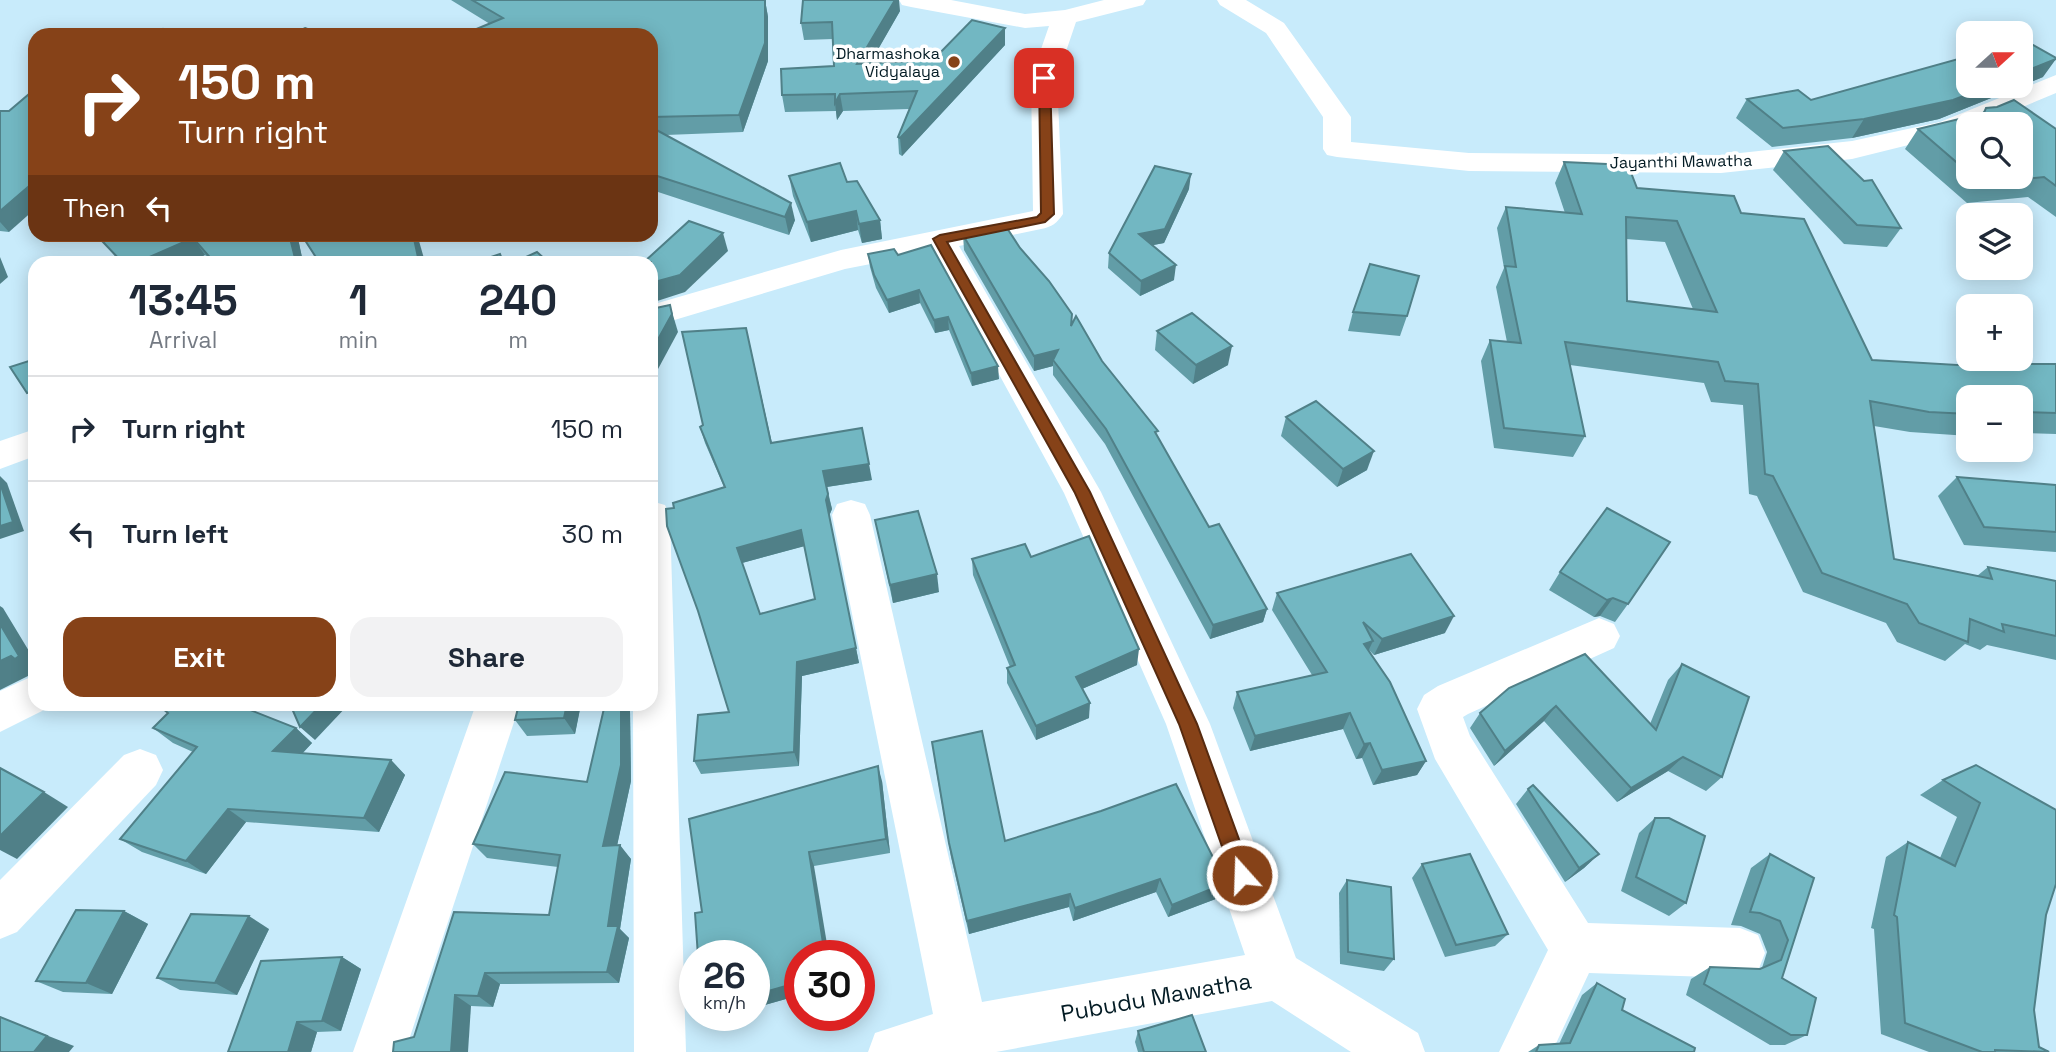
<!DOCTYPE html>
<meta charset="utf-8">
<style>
:root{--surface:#fff;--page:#f2f2f3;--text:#1f2937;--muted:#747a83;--line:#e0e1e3;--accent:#864218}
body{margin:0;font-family:"Space Grotesk",sans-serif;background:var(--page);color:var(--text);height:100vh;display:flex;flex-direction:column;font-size:26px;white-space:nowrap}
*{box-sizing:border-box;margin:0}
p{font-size:23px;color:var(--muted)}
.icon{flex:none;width:38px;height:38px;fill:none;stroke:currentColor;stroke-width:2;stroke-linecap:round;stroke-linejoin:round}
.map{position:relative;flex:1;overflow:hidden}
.details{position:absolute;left:28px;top:256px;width:630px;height:455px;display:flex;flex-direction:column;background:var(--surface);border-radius:21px;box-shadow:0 4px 18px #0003}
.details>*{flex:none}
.hud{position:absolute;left:28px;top:28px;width:630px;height:214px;border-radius:21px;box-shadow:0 4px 18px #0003;background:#864218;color:#fff;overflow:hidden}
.needle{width:46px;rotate:69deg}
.controls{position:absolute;left:1956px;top:21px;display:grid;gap:14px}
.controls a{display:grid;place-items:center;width:77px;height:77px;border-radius:14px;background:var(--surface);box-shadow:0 4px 18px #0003;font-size:35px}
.speed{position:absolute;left:679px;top:940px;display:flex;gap:14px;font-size:35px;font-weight:700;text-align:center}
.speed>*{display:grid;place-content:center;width:91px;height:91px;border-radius:50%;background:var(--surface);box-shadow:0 4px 18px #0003;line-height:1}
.speed small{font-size:18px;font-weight:400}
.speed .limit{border:10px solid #d22;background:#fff;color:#111}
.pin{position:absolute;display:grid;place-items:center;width:60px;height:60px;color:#fff;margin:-30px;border-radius:14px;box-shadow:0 4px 10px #0006}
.me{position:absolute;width:77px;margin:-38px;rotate:340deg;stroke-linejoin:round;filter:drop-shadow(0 0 5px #0008)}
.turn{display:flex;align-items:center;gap:24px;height:147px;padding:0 35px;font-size:32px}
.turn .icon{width:91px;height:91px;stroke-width:2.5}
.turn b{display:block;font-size:49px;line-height:60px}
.then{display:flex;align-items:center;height:66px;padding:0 35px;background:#0003;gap:14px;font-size:26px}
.eta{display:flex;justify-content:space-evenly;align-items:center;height:119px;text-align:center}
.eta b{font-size:42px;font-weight:600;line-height:49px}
.button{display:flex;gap:14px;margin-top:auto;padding:14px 35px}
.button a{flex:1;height:80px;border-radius:21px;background:var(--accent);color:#fff;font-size:28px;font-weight:600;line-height:80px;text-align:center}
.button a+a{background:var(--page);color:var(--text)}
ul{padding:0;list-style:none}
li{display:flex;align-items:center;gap:21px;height:105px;padding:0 35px;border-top:2px solid var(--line)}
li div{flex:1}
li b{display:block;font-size:26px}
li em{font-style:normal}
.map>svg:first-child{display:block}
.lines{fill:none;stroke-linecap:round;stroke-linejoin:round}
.minor{fill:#fff;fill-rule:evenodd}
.wall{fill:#629da7;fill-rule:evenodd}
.shaded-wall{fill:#508088}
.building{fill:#72b7c2;stroke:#508088;stroke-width:2;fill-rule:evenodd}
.route{fill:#864218;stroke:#572b10;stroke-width:2}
.poi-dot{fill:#864218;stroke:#fff;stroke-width:2.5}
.labels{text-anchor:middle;stroke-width:7;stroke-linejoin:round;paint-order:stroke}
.far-poi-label{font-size:16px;fill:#031b24;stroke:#fff;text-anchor:end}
.far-street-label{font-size:16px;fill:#031b24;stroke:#fff}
.near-street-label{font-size:23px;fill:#031b24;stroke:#fff}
</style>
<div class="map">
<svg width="2056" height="1052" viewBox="0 0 2056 1052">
<rect width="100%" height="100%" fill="#c8ebfb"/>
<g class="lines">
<!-- minor -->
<g class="minor">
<path d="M664,0H740L737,5C717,10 687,10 667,5Z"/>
<path d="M899,0H951L1025,14L1065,10L1104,0H1146L1143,5L1076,22L1057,78L1063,214C1057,223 1052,227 1041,229L959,246L1101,492L1210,724L1296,958L1418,1033L1425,1052H1351L1272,1001L996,1052H868L875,1033L933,1014L832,515L837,504L851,500L865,504L870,515L982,1002L1245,955L1166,724L1064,493L932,252L845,269L651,327V305L841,250L1033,211L1031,78L1049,26L1025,28L911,7L902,5Z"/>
<path d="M1217,0H1246L1284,23L1351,117V142L1469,153L1721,155L1852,141L1940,122L2056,75V93L1982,124H1969V130L1852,159L1721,173L1469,171L1337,157L1327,155L1323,149V117L1266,33L1220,5Z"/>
<path d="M35,429V456L0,469V441Z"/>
<path d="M651,501L665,505L670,516L686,1052H634L633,704H651Z"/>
<path d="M1599,618L1614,624L1620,636L1614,648L1468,714L1463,717L1470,736L1588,923L1740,928L1758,935L1765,953L1758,971L1740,978L1589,973L1552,1052H1499L1548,950L1435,759L1417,709L1424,695L1438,686Z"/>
<path d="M35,675V704H52L50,707L0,732V691Z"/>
<path d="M476,704H520L405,1052H353Z"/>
<path d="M140,749L156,755L163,770L156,785L17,932L0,939V880L124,755Z"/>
</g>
</g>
<!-- wall -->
<g class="wall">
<path d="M451,0H765L768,17V61L743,132L666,135L795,220L789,235L655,191L651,193V35L490,24Z"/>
<path d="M900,11L870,63L933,60L1005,28V45L902,156L899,154L898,137L909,109L843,111L837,120L836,111L785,112L782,95L834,66L833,39L804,40L801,23Z"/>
<path d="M2043,77L1939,119L1852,138L1772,147L1736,118L1747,99L1811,100Z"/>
<path d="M1986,108L2056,129V217L2028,197L1967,203L1905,149L1918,129L1981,114ZM1969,124L2021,177H1969Z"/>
<path d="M0,111H9V232L0,231Z"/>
<path d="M1784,151L1901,228L1887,247L1844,244L1773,170Z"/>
<path d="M1564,162L1637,188L1741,213L1872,360L2001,367L2005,364H2056V434L2021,433V397H1969V436L1910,432L1874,426L1894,559L1977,576L1988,567L2056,581V660L1987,645L1980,650L1965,644L1945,661L1897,642L1886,623L1803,592L1757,496L1749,494L1743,405L1711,402L1704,383L1570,365L1585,436L1573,457L1494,448L1481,361L1490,340L1507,342L1496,287L1504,268L1497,228L1506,207L1565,213L1555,183ZM1626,239L1665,242L1693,309L1627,301Z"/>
<path d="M789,176L847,182L880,220L882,239L862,243L858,230L811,242L793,196Z"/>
<path d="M1189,189L1164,243L1153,245L1174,280L1140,296L1108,268L1109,253Z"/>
<path d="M297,234L303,262H212L205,255L190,262H120L103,242Z"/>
<path d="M963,235L1020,248L1072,324L1102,361L1157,436L1209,527L1267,609L1263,622L1210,639L1105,444L1053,375V366L1034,371L964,250Z"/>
<path d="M868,254L898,255L999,379L972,386L949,330L935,333L920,303L889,313L876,288L870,267Z"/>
<path d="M1353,312L1407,316L1400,336L1348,331Z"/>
<path d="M746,328L772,443L872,480L827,487L832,509L829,516L859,663L802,676L799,766L701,774L694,761L729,712L674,508L724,487L705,443L700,427L703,425ZM804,546L815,599L760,614L742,563Z"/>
<path d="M1157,331L1228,365L1193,384L1155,350Z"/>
<path d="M1286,417L1367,470L1337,487L1281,436Z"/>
<path d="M1957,477L2056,485V552L1964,545L1938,496Z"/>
<path d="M875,520L939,592L893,603Z"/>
<path d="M1031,557L1137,665L1082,689L1089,718L1036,740L1007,683V668L1010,667L973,575L972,559Z"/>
<path d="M1560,572L1628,604L1615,622L1600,616L1594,617L1549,590Z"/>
<path d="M1277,593L1445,633L1374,655L1369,650L1426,761L1417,775L1373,785L1362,758L1356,759L1343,729L1250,751L1233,708L1237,692L1312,675L1272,610Z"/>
<path d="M1682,664L1722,777L1706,791L1668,771L1617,802L1544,721L1494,766L1470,728L1480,713L1509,688L1650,724L1668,680Z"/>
<path d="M519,704H581L575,734L527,736L515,720Z"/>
<path d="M605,704H626L630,711L631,781L617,845L631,859L620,929L629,938L619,983L500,984L493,1007L471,1006L414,1037L454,912L549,915L558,867L487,858L473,844L587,782Z"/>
<path d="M168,713L296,728L312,743L302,754L391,760L405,775L379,832L246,822L206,874L142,852L120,839L193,752L173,743L153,728Z"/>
<path d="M934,758L1005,841L1226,883L1221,897L1168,917L1156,892L1073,921L1069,907L969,934L951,857Z"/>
<path d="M1976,765L2046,915L2034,1010L2039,1047L2049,1052H1929L1881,1034L1874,929L1871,928L1886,857L1908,842L1940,858L1957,817L1920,795L1943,780Z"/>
<path d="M882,781L890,853L814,866L800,956V995L754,1008V956L702,912Z"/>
<path d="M1528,789L1599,854L1584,868L1565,882L1516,804Z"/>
<path d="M1655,818L1686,903L1669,916L1621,891L1639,833Z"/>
<path d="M1770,854L1814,878L1782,978L1807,1035L1785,1045H1770L1686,995L1691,979L1710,967L1760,969L1762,968L1767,952L1760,934L1741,926L1731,925L1751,868Z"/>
<path d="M1422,864L1508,934L1495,946L1445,957L1412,878Z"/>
<path d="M1347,880L1394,959L1384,971L1340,964L1339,893Z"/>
<path d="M124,911L148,924L112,994L63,992L36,981Z"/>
<path d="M269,929L237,995L180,990L157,978Z"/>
<path d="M342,957L361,969L341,1031L317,1032L311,1052H228Z"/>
<path d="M1597,983L1622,1010L1694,1052H1528L1539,1045L1559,1044L1582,995Z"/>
<path d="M1138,1031L1206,1052H1138L1135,1042Z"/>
</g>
<!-- shaded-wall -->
<g class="shaded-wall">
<path d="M765,0L768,17V61L743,132L739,115Z"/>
<path d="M895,0H899L900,11L860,81L857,64Z"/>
<path d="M1005,28V45L902,156L900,138Z"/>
<path d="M2056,59L2043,77L1939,119L1852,138L1864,119L1990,86H2021V73Z"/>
<path d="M840,94L843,111L837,120L835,103Z"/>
<path d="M1191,174L1189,189L1164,243L1138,248L1139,234Z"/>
<path d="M651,177L655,191L651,193Z"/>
<path d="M35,181V209L9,232L0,222V211Z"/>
<path d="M791,203L795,220L789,235L785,217Z"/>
<path d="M856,211L858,230L811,242L807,222Z"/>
<path d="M880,220L882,239L862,243L859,224Z"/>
<path d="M723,233L728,251L685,292L651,303V283Z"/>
<path d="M289,234H297L303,262H296Z"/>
<path d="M352,234H370L349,239Z"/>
<path d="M413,234H416L419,241L425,262H419Z"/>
<path d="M193,238L205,255L190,262H138Z"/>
<path d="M0,257L8,277L0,284Z"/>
<path d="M1176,265L1174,280L1140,296L1141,281Z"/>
<path d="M919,290L920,303L889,313L887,300Z"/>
<path d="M670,305L678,332L651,382V352Z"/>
<path d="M948,317L949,330L935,333L934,320Z"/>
<path d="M746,328L750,345L775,459L771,443Z"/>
<path d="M1232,346L1228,365L1193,384L1196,365Z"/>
<path d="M1058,350L1053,360V366L1034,371V356Z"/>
<path d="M998,366L999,379L972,386L971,373Z"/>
<path d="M35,390V401L27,393Z"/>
<path d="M1374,451L1367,470L1337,487L1343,469Z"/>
<path d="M869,464L872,480L826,487L823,471Z"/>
<path d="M0,476L7,483L24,531L0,539Z"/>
<path d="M828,494L832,509L829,516L859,663L802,676L799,766L794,752L797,662L856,648L826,500Z"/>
<path d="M801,530L805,546L742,563L737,548Z"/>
<path d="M937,574L939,592L893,603L890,585Z"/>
<path d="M1613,598L1600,616L1594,617L1607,600Z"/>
<path d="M0,606L3,608L35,661V674L34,673L0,690Z"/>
<path d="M1267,609L1263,622L1210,639L1213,625Z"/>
<path d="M1454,616L1445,633L1374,655L1382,639Z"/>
<path d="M1373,641L1365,658L1364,644Z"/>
<path d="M1139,649L1137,665L1075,692L1076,677Z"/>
<path d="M1090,703L1089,718L1036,740V726Z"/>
<path d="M322,704H349L315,740L300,727Z"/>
<path d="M567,704H581L575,734L564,718Z"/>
<path d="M621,704H626L630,711L631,781L614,860L603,846Z"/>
<path d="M1556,706L1544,721L1494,766L1505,751Z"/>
<path d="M1350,713L1343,729L1250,751L1255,736Z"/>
<path d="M296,728L312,743L290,766L273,751Z"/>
<path d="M1370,743L1362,758L1356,759L1364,744Z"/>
<path d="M1683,757L1668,771L1617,802L1631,788Z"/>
<path d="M391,760L405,775L379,832L364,818Z"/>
<path d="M1426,761L1417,775L1373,785L1382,770Z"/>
<path d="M878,766L882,781L890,853L886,839Z"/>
<path d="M44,792L68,807L17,859L0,850V836Z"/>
<path d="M228,809L246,822L206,874L186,861Z"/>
<path d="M620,845L631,859L620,929L629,938L619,983L607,972L608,926Z"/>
<path d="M809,852L814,866L829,956H825Z"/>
<path d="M1599,854L1584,868L1565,882L1579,868Z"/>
<path d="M1160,879L1156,892L1073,921L1075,908Z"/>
<path d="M1226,883L1221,897L1168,917L1172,905Z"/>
<path d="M1070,894L1069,907L969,934L967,921Z"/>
<path d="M124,911L148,924L112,994L86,983Z"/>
<path d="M249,916L269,929L237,995L215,983Z"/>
<path d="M342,957L361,969L341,1031L322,1021Z"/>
<path d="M485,973L500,984L493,1007L478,996Z"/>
<path d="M800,982V995L754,1008V995Z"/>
<path d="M455,995L471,1006L468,1052H451Z"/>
<path d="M705,1015H731L710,1021Z"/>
<path d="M0,1017L74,1046L69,1052H34Z"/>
<path d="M297,1022L317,1032L311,1052H288Z"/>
</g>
<!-- building -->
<g class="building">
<path d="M472,0H765V43L739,115L651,117V35H462L503,18Z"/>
<path d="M803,0H895L857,64L933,60L972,20L1005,28L900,138L898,137L917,91L840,94L835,103V94L782,95L781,69L834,66L832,22L801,23Z"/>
<path d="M305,28L322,35H291Z"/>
<path d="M163,29L172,35H152Z"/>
<path d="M2026,41L2056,58V59L2021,73V42Z"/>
<path d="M1969,56V86H1990L1953,100L1864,119L1783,128L1747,99L1798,90L1811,100Z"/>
<path d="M35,89V181L0,211V111H9Z"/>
<path d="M2014,100L2056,129V186L2044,177L1982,184L1973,177H2021V124H1969V173L1918,129L1984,113L1986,108L1997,107Z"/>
<path d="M651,127L791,203L785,217L651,174Z"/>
<path d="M1828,146L1864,181L1872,180L1901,228L1857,225L1784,151Z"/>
<path d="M1564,162L1628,165L1637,188L1734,196L1741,213L1804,219L1872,360L2008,368L2005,364H2056V413L2021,412V397H1969V414L1929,412L1870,401L1894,559L1992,579L1988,567L2056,581V636L2002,624L2004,632L1970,619L1968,642L1919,623L1907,604L1822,573L1773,476L1765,474L1758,384L1725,381L1718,362L1565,342L1585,436L1504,428L1490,340L1521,343L1505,266L1516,267L1506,207L1582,214ZM1626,217L1677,221L1717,312L1627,301Z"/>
<path d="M840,163L847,182L857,181L880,220L859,224L856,211L807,222L789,176Z"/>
<path d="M1155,166L1191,174L1165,229L1139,234L1176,265L1141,281L1109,253Z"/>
<path d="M689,221L723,233L680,275L651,283V262H644Z"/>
<path d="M1005,225L1020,248L1049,281L1072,314L1071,326L1076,316L1102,361L1158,431L1155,432L1209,527L1219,524L1267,609L1213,625L1106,429L1053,360L1058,350L1034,356L963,235Z"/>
<path d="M120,234H289L296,262H214L193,238L138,262H122L103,242Z"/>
<path d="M301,234H352L349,239L368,234H413L419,262H319Z"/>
<path d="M931,245L998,366L971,373L948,317L934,320L919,290L887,300L874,275L868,254L894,249L898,255Z"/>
<path d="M537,252L548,262H515Z"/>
<path d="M500,254L503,262H476Z"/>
<path d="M1370,264L1419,276L1407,316L1353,312Z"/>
<path d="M670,305L672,314L651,352V309Z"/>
<path d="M1192,313L1232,346L1196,365L1157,331Z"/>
<path d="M746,328L771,443L862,428L869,464L823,471L828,494L826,500L856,648L797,662L794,752L694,761L698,715L729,712L698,611L667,526L666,509L674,508L673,503L725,487L700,427L703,425L682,332ZM801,530L815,599L760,614L737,548Z"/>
<path d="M35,359V390L27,393L10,367Z"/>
<path d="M1316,401L1374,451L1343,469L1286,417Z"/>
<path d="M1957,477L2056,485V532L1984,527Z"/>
<path d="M0,483L13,522L0,526Z"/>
<path d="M1607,508L1670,542L1628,604L1613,598L1607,600L1560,572Z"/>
<path d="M918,511L937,574L890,585L875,520Z"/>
<path d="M1089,536L1139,649L1076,677L1090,703L1036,726L1007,668L1015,665L972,559L1025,544L1031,557Z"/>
<path d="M1411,554L1454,616L1382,639L1363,622L1373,641L1364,644L1390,682L1426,761L1382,770L1370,743L1364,744L1350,713L1255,736L1237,692L1327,672L1277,593Z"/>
<path d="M0,624L19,656L15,659L11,656L0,661Z"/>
<path d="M1585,654L1656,730L1682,664L1749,697L1722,777L1683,757L1631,788L1556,706L1505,751L1480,713L1509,688Z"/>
<path d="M157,704H235L296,728L273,751L391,760L364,818L228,809L186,861L120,839L197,747L153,728L168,713Z"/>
<path d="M290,704H322L300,727Z"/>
<path d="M519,704H567L564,718L515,720Z"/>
<path d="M605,704H621V765L603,846L620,845L608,926H618L607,972L485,973L478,996L455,995L451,1052H393L394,1042L414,1037L454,912L549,915L560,855L473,844L505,772L587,782Z"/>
<path d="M982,731L1005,841L1101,811L1176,784L1226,883L1172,905L1160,879L1075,908L1070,894L967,921L949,843L932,742Z"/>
<path d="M1976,765L2056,810V884L2046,915L2034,1010L2039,1047L2049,1052L1995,1050V1052H1982L1905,1023L1897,917L1894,915L1908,842L1955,866L1980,803L1943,780Z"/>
<path d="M878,766L886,839L809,852L825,956H800V982L754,995V956H698L695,913L702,912L689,819Z"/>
<path d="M0,768L44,792L0,836Z"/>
<path d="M1533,785L1599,854L1579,868L1528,789Z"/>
<path d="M1655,818H1669L1705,836L1686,903L1636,877Z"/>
<path d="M1470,854L1508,934L1456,945L1422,864Z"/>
<path d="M1770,854L1814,878L1782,978L1816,998L1807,1035H1791L1704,984L1710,967L1760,969L1781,960L1788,940L1780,921L1760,913L1750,912Z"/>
<path d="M1347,880L1391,887L1394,959L1348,952Z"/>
<path d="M76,910L124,911L86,983L36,981Z"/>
<path d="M191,914L249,916L215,983L157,978Z"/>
<path d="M342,957L322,1021L297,1022L288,1052H228L261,961Z"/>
<path d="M1597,983L1625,999L1622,1010L1695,1048L1694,1052H1536L1539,1045L1570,1043Z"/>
<path d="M1192,1015L1206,1052H1144L1138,1031Z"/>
<path d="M0,1017L47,1036L34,1052H0Z"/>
</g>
<!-- route -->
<path class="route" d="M1044,75L1050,78L1054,214L1045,222L947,242L1090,492L1197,724L1252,875L1249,882L1242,885L1235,882L1232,875L1179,724L1075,493L933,239L940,235L1037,217L1041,213L1039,78Z"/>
<!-- markers -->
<circle class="poi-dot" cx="954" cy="62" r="7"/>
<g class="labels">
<!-- far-poi labels -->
<g class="far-poi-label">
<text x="940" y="59">Dharmashoka<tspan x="940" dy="18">Vidyalaya</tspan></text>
</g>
<!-- far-street labels -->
<g class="far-street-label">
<text transform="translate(1681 161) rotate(-1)" y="6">Jayanthi Mawatha</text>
</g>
<!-- near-street labels -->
<g class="near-street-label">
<text transform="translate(1156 997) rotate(-10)" y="8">Pubudu Mawatha</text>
</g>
</g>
</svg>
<div class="controls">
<a><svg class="needle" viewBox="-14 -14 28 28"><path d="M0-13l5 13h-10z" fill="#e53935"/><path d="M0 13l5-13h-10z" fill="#747a83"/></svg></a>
<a><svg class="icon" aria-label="search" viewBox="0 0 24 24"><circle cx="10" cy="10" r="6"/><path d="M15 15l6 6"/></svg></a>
<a><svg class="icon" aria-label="layers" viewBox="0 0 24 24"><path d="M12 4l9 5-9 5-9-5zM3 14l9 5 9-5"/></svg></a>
<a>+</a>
<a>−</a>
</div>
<div class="speed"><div>26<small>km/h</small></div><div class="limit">30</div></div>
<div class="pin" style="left:1044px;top:78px;background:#d93025"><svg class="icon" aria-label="arrive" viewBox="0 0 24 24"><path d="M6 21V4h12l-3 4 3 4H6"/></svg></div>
<svg class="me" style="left:1242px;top:875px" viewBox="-20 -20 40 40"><circle r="17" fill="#864218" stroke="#fff" stroke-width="3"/><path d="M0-11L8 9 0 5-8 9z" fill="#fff"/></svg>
<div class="hud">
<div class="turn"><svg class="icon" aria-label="right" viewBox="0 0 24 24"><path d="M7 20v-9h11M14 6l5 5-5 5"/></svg><div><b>150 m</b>Turn right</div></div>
<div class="then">Then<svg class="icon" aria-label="left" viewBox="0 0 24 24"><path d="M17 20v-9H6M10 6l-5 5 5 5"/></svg></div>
</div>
<section class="details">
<div class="eta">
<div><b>13:45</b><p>Arrival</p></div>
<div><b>1</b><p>min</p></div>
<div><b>240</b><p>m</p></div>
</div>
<ul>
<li><svg class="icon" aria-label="right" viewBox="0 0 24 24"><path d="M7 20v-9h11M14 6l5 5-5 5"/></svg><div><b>Turn right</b></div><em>150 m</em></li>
<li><svg class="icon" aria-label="left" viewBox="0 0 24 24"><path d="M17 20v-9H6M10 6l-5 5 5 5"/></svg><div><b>Turn left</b></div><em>30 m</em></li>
</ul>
<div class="button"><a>Exit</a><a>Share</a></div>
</section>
</div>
